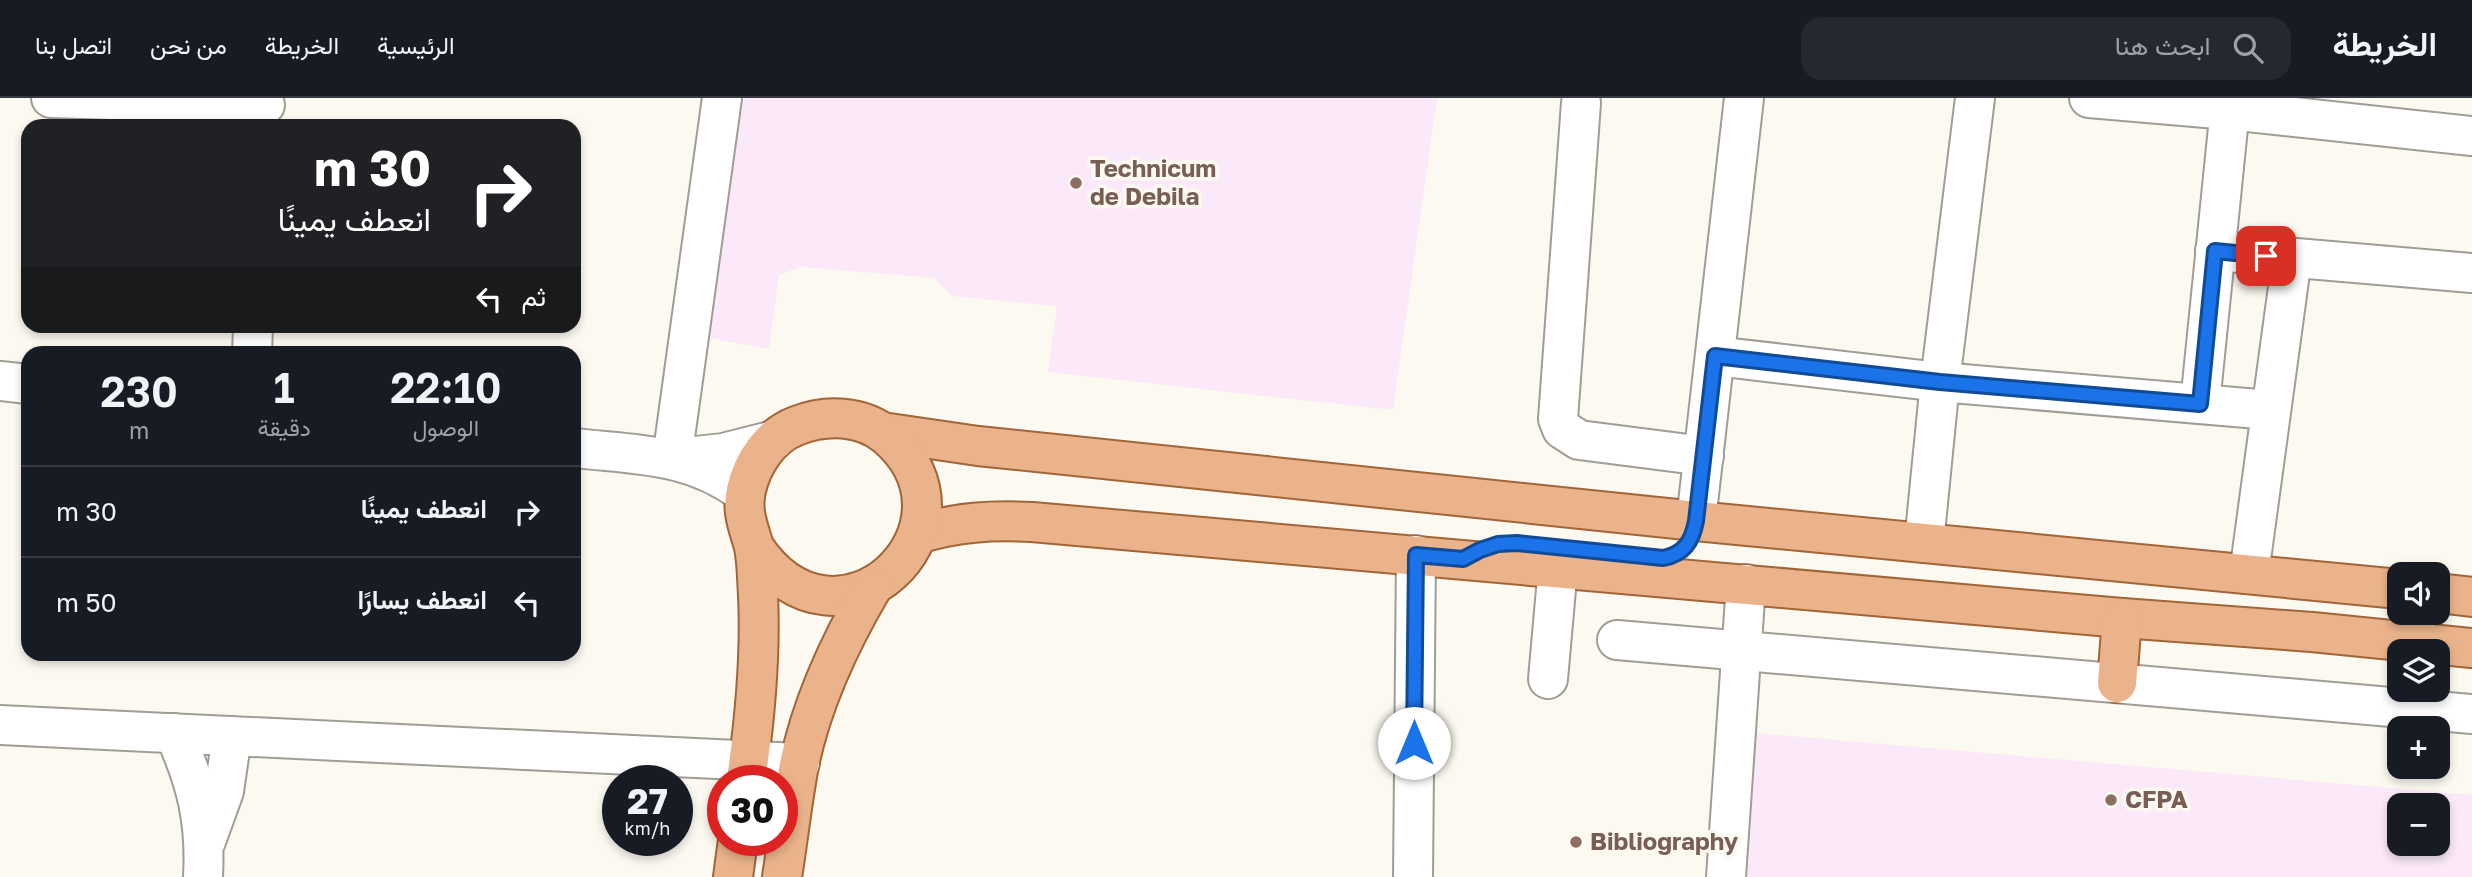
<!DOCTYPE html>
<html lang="ar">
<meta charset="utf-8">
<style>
:root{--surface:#171b24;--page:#242831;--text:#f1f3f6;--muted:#9ea1a6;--line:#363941}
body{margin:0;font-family:"Golos Text",Vazirmatn,sans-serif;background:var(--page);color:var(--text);direction:rtl;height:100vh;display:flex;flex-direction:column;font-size:26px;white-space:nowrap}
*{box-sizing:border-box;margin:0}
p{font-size:23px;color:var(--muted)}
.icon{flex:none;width:38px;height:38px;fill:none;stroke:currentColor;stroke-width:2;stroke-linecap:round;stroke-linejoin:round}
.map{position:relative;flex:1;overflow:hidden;direction:ltr}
.sheet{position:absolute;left:21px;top:248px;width:560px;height:315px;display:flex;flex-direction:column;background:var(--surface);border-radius:21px;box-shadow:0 4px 10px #0003;direction:rtl}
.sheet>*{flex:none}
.hud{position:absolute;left:21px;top:21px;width:560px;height:214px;border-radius:21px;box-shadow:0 4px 10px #0003;direction:rtl;background:#202124;color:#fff;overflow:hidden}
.buttons{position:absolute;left:2387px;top:464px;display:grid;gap:14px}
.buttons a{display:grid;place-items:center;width:63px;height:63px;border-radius:14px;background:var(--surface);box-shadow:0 4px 10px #0003;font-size:35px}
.speed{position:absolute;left:602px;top:667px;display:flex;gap:14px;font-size:35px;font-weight:700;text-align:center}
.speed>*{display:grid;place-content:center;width:91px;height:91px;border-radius:50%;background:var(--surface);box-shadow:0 4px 10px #0003;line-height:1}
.speed small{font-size:18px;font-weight:400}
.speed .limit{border:10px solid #d22;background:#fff;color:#111}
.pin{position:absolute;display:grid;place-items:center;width:60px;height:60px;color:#fff;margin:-30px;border-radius:14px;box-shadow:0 4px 10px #0006}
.me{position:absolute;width:77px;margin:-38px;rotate:0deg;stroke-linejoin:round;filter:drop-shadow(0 0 5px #0008)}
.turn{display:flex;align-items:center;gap:24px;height:147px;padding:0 35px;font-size:32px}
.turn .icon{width:91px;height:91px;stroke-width:2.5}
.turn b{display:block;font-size:49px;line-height:60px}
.then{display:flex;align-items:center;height:66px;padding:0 35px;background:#0003;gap:14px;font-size:26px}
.eta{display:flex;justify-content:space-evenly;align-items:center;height:119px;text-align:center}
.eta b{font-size:42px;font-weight:600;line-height:49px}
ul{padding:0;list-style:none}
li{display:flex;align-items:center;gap:21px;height:91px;padding:0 35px;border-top:2px solid var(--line)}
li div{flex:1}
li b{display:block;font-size:26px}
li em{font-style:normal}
header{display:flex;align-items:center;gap:42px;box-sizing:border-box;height:98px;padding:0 35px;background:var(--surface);border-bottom:2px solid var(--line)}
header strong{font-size:33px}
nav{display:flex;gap:38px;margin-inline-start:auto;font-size:24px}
.search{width:490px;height:63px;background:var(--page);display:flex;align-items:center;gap:18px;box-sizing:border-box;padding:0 24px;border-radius:21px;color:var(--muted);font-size:26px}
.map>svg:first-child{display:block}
.education{fill:#fbe9fa;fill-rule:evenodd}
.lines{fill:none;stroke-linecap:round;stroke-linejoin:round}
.minor-casing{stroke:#a09d95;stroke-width:42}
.major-casing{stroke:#a16538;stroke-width:42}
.minor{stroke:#fff;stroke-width:38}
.major{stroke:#eab38b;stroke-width:38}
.route-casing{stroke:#114b97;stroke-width:18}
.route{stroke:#1a73e8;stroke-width:12}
.education-dot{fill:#8d6e63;stroke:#fcf9f0;stroke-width:2.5}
.labels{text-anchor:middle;stroke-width:7;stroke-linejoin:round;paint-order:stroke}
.education-label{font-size:24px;font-weight:bold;fill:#785e54;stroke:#fcf9f0;text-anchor:start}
</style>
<header>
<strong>الخريطة</strong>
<div class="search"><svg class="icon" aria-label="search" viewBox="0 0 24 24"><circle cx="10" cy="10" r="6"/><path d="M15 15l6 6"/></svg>ابحث هنا</div>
<nav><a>الرئيسية</a><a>الخريطة</a><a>من نحن</a><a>اتصل بنا</a></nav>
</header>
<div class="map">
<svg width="2472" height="779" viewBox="0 0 2472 779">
<rect width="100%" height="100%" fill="#fcf9f0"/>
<!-- education -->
<g class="education">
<path d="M740,0H1437L1393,312L1048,274L1057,208L951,198L935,180L801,169L779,177L769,251L703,239Z"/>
<path d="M1754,635L2472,697V779H1744ZM2399,707H2438V746H2399Z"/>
</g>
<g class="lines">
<defs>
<g id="minor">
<path d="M51,0L265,7"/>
<path d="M2089,0L2229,12L2472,38"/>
<path d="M1581,5L1558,321L1562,331L1579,342L1704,358"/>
<path d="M2215,153L2472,175"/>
<path d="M252,256L253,228"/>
<path d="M1715,258L1940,284L2270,312"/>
<path d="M0,283L28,286"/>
<path d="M2200,306L2231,0"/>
<path d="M574,350C637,357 692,355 745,396"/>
<path d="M678,360L723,355L774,342"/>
<path d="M672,361L722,0"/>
<path d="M1696,423L1744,0"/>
<path d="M1924,445L1940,284L1975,0"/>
<path d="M2249,476L2292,160"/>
<path d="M1617,542L2472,616"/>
<path d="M1548,581L1558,469"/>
<path d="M0,627L800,665"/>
<path d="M174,635C197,685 206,725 203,779"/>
<path d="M206,743L224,693L232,638"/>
<path d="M1413,779L1416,457"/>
<path d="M1726,779L1746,486"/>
</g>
<g id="major">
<path d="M882,334L978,348L1696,423L2399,491"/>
<path d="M918,436C956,424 992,422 1032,424L2122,520L2312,534L2472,550"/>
<path d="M2438,495L2472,499"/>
<path d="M2117,585L2122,520"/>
<path d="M746,682C755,621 761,560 758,497C757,482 757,464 754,449C749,430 741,414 746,392C752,365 770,338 796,328C826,316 862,317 887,338C991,428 838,575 754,449"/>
<path d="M733,779L738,742"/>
<path d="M782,779C788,742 792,704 799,667C812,603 840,544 873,488"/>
</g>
</defs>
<!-- minor casing -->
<use href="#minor" class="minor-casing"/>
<!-- major casing -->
<use href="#major" class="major-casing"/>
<!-- minor -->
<use href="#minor" class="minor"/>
<!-- major -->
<use href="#major" class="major"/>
</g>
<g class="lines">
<defs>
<path id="route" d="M1414,645L1416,457L1463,461L1480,452L1498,446L1517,445L1663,460C1684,456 1692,444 1696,423L1715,258L1940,284L2200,306L2215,153L2266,158"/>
</defs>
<!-- route casing -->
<use href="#route" class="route-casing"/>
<!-- route -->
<use href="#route" class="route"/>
</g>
<!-- markers -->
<g class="education-dot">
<circle cx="1076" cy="85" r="7"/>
<circle cx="2111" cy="702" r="7"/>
<circle cx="1576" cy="744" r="7"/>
</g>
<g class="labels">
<!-- education labels -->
<g class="education-label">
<text x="1090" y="79">Technicum<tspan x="1090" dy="28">de Debila</tspan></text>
<text x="2125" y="710">CFPA</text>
<text x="1590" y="752">Bibliography</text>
</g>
</g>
</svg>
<div class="buttons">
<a><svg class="icon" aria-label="sound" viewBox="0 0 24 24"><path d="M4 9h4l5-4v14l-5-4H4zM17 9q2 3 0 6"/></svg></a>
<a><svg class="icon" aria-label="layers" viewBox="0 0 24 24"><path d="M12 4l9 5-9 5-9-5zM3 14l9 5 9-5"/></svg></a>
<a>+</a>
<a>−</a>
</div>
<div class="speed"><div>27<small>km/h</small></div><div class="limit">30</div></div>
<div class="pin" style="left:2266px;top:158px;background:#d93025"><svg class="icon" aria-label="arrive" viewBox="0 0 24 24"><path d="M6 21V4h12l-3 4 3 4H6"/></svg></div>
<svg class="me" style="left:1414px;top:645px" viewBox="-20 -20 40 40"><circle r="19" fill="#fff"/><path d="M0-13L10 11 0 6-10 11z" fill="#1a73e8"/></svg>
<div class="hud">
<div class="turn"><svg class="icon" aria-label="right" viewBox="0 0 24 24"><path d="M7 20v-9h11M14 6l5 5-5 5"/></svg><div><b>30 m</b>انعطف يمينًا</div></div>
<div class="then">ثم<svg class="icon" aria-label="left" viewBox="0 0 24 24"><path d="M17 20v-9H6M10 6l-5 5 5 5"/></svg></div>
</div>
<section class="sheet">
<div class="eta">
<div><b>22:10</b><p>الوصول</p></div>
<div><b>1</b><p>دقيقة</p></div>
<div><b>230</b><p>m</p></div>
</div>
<ul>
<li><svg class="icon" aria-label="right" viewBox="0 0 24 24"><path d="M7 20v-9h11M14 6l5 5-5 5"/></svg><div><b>انعطف يمينًا</b></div><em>30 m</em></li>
<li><svg class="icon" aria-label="left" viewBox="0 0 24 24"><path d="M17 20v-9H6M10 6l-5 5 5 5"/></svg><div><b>انعطف يسارًا</b></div><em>50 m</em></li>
</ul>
</section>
</div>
